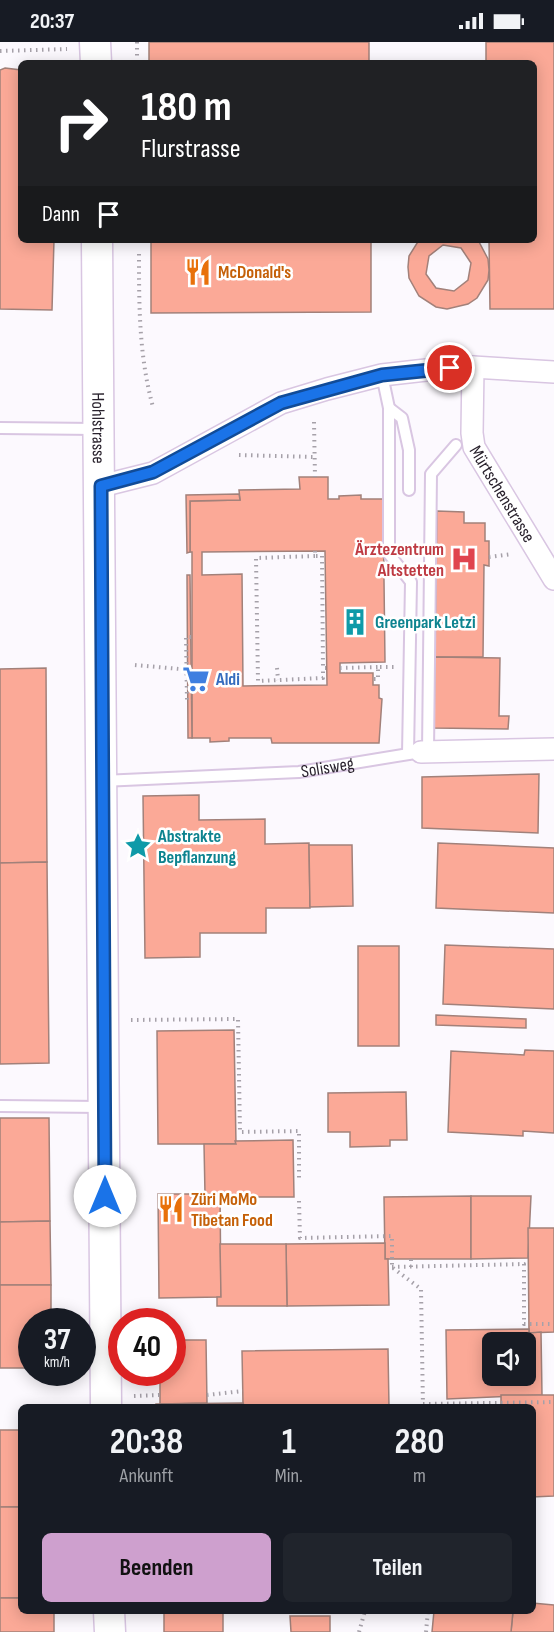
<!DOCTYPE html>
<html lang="de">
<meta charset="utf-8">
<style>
:root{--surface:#171b24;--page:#20242c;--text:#f1f3f6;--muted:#9ea1a6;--accent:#cea0ce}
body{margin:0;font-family:"Sofia Sans Condensed",sans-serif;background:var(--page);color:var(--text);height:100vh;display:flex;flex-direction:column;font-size:22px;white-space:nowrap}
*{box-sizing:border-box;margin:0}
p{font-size:20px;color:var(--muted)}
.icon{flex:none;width:33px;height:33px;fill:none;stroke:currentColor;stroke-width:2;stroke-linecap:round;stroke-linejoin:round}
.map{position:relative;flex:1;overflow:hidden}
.sheet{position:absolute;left:18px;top:1362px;width:518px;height:210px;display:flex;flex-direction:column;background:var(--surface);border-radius:9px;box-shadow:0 3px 15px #0003}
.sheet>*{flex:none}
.guide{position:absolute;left:18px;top:18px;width:519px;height:183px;border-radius:9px;box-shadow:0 3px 15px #0003;background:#202124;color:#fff;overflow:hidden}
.fabs{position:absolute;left:482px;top:1290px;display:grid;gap:12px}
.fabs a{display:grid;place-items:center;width:54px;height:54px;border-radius:9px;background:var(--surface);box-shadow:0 3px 15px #0003;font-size:30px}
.speed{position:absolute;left:18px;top:1266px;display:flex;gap:12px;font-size:30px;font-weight:700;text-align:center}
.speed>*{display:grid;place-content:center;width:78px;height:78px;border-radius:50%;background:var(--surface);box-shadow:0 3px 15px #0003;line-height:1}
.speed small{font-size:15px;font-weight:400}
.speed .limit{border:9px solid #d22;background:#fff;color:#111}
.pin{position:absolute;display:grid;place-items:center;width:51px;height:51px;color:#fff;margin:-26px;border:3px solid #fff;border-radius:50%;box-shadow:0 2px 6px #0007}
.me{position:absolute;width:66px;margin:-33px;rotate:0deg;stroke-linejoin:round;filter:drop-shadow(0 0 4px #0008)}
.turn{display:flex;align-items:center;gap:21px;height:126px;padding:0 24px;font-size:27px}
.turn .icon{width:78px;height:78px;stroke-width:2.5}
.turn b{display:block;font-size:42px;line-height:51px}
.then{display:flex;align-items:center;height:57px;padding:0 24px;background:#0003;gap:12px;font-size:22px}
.eta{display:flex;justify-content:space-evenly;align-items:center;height:102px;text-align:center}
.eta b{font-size:36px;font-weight:700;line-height:42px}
.button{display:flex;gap:12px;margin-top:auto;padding:12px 24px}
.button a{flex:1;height:69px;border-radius:9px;background:var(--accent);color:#111;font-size:24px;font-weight:700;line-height:69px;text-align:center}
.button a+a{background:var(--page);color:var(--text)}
.status{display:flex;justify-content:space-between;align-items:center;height:42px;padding:0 30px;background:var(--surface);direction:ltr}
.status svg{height:16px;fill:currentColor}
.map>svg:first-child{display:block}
.building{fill:#fba997;stroke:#a2817a;stroke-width:1.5;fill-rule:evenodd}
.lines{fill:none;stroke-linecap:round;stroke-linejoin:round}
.lane-casing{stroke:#d9c6e2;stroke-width:14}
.street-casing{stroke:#d9c6e2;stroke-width:24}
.secondary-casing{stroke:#d9c6e2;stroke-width:33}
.path{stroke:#a6a1a9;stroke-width:4;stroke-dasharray:1.5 4.5;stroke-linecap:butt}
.lane{stroke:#fff;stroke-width:10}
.street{stroke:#fff;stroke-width:21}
.secondary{stroke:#fff;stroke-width:30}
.route-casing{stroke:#114b97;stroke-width:15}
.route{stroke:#1a73e8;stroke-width:10}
.labels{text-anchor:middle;stroke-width:5;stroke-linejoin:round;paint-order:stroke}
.food-label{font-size:18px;font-weight:bold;fill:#c56008;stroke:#fff;text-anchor:start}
.street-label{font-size:18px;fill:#29222d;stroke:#fff}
.health-label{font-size:18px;font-weight:bold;fill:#be3a42;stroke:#fff;text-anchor:end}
.culture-label{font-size:18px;font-weight:bold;fill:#0d838f;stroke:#fff;text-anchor:start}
.shop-label{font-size:18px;font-weight:bold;fill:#366cbe;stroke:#fff;text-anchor:start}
</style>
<div class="status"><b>20:37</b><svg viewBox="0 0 49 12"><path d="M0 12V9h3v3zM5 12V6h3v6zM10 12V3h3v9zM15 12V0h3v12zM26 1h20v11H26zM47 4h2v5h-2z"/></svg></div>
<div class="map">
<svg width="554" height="1590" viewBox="0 0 554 1590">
<rect width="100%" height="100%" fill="#fcf9fe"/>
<!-- building -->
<g class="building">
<rect x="149" y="0" width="220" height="21"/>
<path d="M486,0H554V267H490L489,198H534V21H486Z"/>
<path d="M5,26L21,28V198H54L52,268L0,267V28Z"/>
<path d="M151,198H371V270L151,271Z"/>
<path d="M419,198H478L488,217L489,228L488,238L477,256L468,262L447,267L436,265L419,254L409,236L408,225L409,214ZM443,203L461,206L471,221L468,238L454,249L436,246L426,232L429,214Z"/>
<path d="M299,435H328V457H339V454L361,453V457H383L385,620L340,621V631H373V643H379V656L382,657L379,701H272L271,696H229V699L210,700V696H192V510H190V459L240,458L239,448L300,447ZM325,509L327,643L243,644L242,532L202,533V510Z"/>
<path d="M239,452L240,458L190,459V510L187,511L186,453Z"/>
<path d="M437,469L464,470V481H485V499H489V524L484,523L483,615H435Z"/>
<path d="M187,533H190L192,696H188Z"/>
<path d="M435,615L500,616L499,674H509L508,687L434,686Z"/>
<path d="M46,626L47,820L0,821V627Z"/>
<path d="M539,732L538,791L422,786V735Z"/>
<path d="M199,753V778L265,777V802L309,801L310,866H266V891H200V915L145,916L143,754Z"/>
<path d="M438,801L554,806V871L436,866Z"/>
<path d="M309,803H352L353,864L310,865Z"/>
<path d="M47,820L49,1021L0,1022V821Z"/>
<path d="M445,903L554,907V967L443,962Z"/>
<rect x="358" y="904" width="41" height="100"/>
<path d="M436,973L526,977V986L436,983Z"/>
<path d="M234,988L236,1102H158L157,989Z"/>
<path d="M525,1008L554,1009V1091L523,1089V1094L448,1090L451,1009L524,1013Z"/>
<path d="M406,1050L407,1098H390V1104L350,1105V1090H328V1051Z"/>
<path d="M0,1076H49L50,1179L0,1180Z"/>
<path d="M293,1098L294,1155H220V1152H205L204,1102H236L235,1099Z"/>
<path d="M158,1152H220L221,1255L159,1256Z"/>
<path d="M471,1154V1217H385L384,1155Z"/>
<path d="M471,1154H531L528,1216L471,1217Z"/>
<path d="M50,1179L51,1243H0V1180Z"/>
<path d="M528,1186H554V1290L529,1291Z"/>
<path d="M385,1201V1217H388L389,1263L287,1264L286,1202Z"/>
<path d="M220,1202H286L287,1264H217V1255H221Z"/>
<path d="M0,1243H51V1280H32V1326H0Z"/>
<path d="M529,1287V1291L541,1290L542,1353L447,1357L446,1288ZM492,1300H525V1334H492Z"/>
<path d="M172,1298H206L207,1361L160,1362V1330H172Z"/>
<path d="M388,1307L389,1365H245L243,1362L242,1309Z"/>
<path d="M501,1353H554V1454L532,1455V1365H501Z"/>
<path d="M156,1362L243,1361L245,1365H156Z"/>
<rect x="0" y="1388" width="21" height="77"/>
<rect x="0" y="1465" width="21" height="91"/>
<path d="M0,1556H21V1569H54V1590H0Z"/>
<path d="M532,1561L554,1563V1590H511L513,1569H532Z"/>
<rect x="164" y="1569" width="59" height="21"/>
<path d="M434,1569H513L511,1590H432Z"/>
<path d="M290,1574H330V1590H291Z"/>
</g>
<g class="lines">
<defs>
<g id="lane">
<path d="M382,333L389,366V512L411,540L408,712"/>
<path d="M389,366L402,376L409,408V448"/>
<path d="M0,386L96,387"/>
<path d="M428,710L431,432L456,403"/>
<path id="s1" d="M102,739L299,730L415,711"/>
<path d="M0,1064L102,1065"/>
</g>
<g id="street">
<path id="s2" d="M473,325L472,391L474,405L554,537"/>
<path d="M101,444L153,431L281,361L327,347L382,333L426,328L473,325L554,330"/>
<path d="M421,710L554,707"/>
</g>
<g id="secondary">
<path d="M95,0L96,21"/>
<path id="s3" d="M97,198L106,1365"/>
<path d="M109,1569L110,1590"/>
</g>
</defs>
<!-- lane casing -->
<use href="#lane" class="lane-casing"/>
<!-- street casing -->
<use href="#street" class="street-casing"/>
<!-- secondary casing -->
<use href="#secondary" class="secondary-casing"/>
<!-- path -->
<g class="path">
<path d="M137,0V21"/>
<path d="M0,9L67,7"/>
<path d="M139,212C139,265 139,314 153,365"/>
<path d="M314,380L315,435"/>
<path d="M239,413L315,415"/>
<path d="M315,509V514H322L323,626H326"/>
<path d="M315,514L256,516L258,639L323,636V626"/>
<path d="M489,515L512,512"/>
<path d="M191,595H186L187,658L191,657"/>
<path d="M135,623L191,628"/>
<path d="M277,626L278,638"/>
<path d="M340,626L378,625"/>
<path d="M374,637H378V625H394"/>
<path d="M131,978L238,977L240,1090L299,1089V1138"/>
<path d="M299,1159L300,1196L392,1194V1225"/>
<path d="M392,1225L524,1222V1282H554"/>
<path d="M411,1225V1217"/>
<path d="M393,1226L421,1247L423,1365"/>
<path d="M48,1337L78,1338"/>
<path d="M207,1353L243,1349"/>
<path d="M134,1354L160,1353"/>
<path d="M423,1362L554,1360"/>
<path d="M359,1590L365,1569"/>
<path d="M426,1590L428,1569"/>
</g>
<!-- lane -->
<use href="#lane" class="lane"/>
<!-- street -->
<use href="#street" class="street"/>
<!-- secondary -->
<use href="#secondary" class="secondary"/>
</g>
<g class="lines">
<defs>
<path id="route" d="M105,1154L101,444L153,430L281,361L382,333L450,326"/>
</defs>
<!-- route casing -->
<use href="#route" class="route-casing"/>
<!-- route -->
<use href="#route" class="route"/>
</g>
<!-- icons -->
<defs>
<symbol id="restaurant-bare" viewBox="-9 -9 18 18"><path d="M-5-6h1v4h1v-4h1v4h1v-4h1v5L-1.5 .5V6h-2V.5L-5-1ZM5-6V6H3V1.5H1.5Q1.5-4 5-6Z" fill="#e8710a" stroke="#fff" stroke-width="2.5" paint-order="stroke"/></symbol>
<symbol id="hospital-bare" viewBox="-9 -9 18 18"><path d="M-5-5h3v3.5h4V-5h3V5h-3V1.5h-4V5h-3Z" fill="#e0444e" stroke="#fff" stroke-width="2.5" paint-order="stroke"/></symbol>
<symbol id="building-bare" viewBox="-9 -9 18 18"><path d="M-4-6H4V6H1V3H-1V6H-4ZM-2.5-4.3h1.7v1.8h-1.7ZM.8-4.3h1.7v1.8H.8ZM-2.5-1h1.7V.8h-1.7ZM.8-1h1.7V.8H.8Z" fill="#0f9aa8" stroke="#fff" stroke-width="2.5" paint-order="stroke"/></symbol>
<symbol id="supermarket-bare" viewBox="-9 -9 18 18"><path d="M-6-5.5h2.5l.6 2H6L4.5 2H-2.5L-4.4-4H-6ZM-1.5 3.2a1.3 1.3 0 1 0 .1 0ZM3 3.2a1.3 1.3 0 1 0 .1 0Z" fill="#3f7fe0" stroke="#fff" stroke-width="2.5" paint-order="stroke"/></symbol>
<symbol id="sight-bare" viewBox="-9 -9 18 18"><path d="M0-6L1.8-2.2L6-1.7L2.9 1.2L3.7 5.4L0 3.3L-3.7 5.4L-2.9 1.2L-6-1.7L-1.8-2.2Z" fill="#0f9aa8" stroke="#fff" stroke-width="2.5" paint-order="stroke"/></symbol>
</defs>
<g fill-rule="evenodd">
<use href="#restaurant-bare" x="179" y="211" width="38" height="38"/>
<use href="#hospital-bare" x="445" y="498" width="38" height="38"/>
<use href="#building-bare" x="336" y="561" width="38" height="38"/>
<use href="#supermarket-bare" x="177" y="618" width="38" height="38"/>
<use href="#sight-bare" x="119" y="785" width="38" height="38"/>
<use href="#restaurant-bare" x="152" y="1148" width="38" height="38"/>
</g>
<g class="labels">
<!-- food labels -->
<g class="food-label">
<text x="218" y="236">McDonald's</text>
<text x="191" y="1163">Züri MoMo<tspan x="191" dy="21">Tibetan Food</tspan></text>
</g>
<!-- street labels -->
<g class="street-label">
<text dy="6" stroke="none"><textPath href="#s3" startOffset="188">Hohlstrasse</textPath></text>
<text dy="6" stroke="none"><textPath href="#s2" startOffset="135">Mürtschenstrasse</textPath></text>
<text dy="6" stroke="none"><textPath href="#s1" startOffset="226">Solisweg</textPath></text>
</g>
<!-- health labels -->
<g class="health-label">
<text x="444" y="513">Ärztezentrum<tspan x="444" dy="21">Altstetten</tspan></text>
</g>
<!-- culture labels -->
<g class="culture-label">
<text x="375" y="586">Greenpark Letzi</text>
<text x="158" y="800">Abstrakte<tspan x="158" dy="21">Bepflanzung</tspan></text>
</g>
<!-- shop labels -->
<g class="shop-label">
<text x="216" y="643">Aldi</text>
</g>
</g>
</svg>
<div class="fabs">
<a><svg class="icon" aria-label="sound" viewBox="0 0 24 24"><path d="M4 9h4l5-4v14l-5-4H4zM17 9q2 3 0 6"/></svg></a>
</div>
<div class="speed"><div>37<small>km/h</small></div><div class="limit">40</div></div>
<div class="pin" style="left:450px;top:326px;background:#d93025"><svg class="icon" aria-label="arrive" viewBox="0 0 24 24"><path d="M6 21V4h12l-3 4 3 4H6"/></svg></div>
<svg class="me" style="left:105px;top:1154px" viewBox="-20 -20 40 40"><circle r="19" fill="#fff"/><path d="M0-13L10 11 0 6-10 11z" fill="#1a73e8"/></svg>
<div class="guide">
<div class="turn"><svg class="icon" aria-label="right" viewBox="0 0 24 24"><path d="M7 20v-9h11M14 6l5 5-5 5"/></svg><div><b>180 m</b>Flurstrasse</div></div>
<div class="then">Dann<svg class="icon" aria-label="arrive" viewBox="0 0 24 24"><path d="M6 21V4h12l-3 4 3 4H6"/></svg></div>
</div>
<section class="sheet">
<div class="eta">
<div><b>20:38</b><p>Ankunft</p></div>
<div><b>1</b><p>Min.</p></div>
<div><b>280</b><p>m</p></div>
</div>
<div class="button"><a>Beenden</a><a>Teilen</a></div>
</section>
</div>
